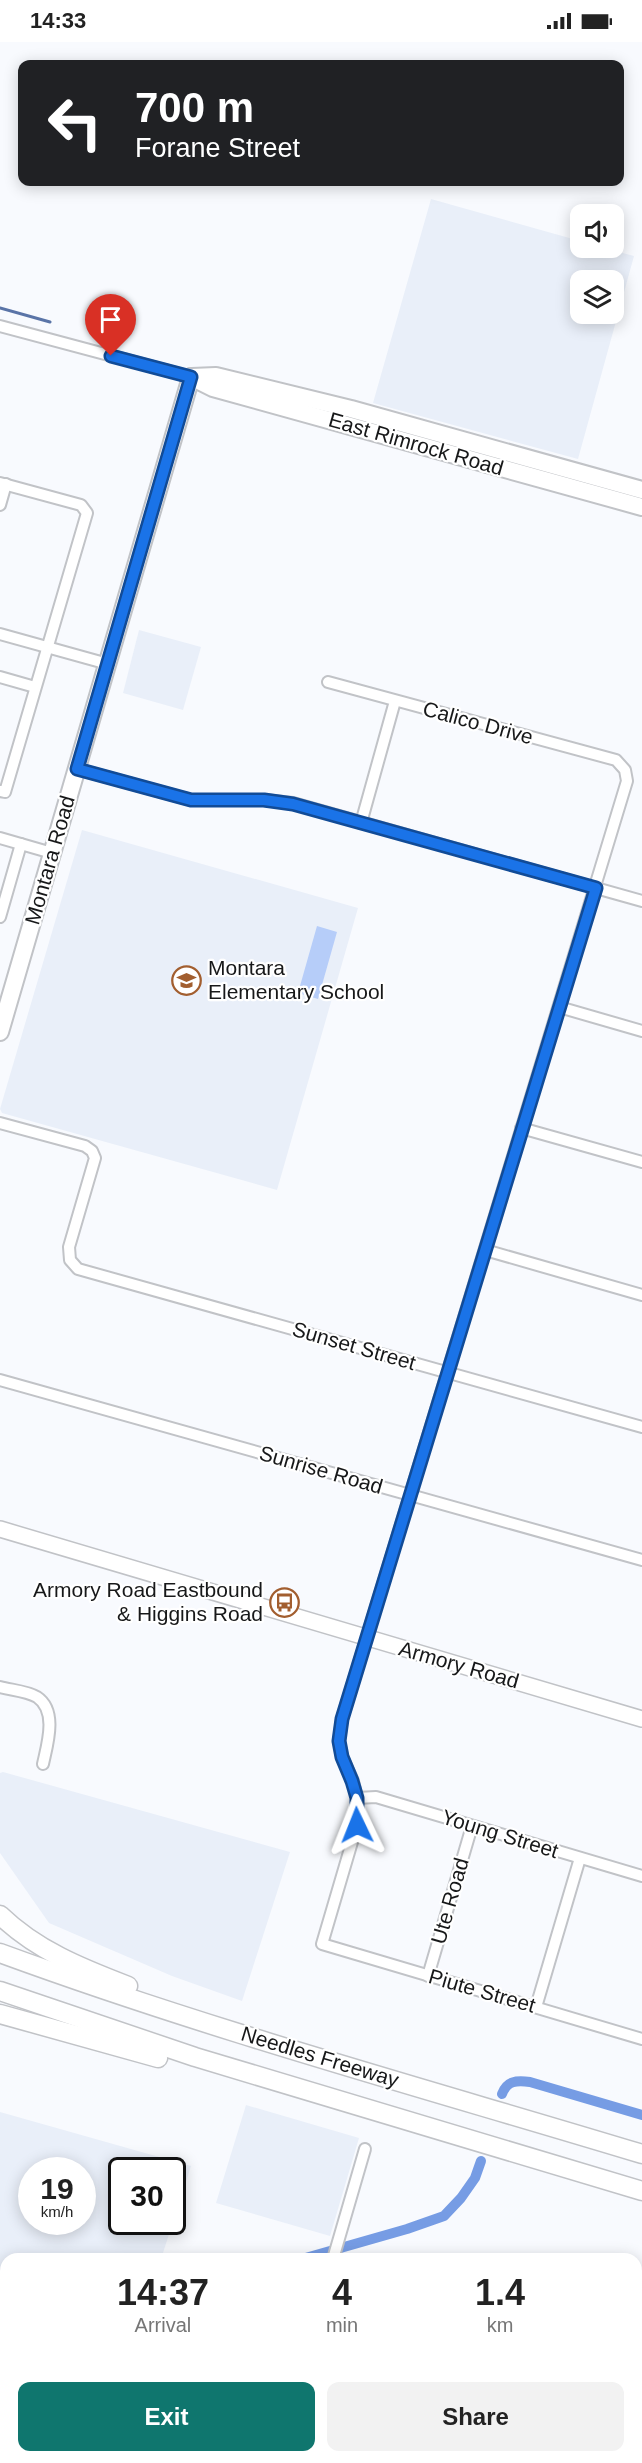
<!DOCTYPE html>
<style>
:root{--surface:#fff;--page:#f2f2f2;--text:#222;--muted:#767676;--accent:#0f766e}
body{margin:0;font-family:Helvetica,sans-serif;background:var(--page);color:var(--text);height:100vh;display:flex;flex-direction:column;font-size:22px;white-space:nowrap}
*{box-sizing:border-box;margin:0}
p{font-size:20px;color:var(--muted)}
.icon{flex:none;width:33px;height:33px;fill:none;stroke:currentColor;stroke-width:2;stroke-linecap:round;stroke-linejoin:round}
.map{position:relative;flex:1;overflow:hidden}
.details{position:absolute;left:0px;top:2211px;width:642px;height:210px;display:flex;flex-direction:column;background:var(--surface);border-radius:18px 18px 0 0;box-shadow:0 3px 15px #0003}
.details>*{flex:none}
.hud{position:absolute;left:18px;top:18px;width:606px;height:126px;border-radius:12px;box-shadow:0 3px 15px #0003;background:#202124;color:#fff;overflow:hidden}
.buttons{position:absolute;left:570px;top:162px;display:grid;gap:12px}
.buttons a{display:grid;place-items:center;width:54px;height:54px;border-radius:12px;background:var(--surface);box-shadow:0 3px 15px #0003;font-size:30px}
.speed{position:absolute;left:18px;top:2115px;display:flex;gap:12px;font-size:30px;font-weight:700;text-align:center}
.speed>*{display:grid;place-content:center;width:78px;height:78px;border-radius:50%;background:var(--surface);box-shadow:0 3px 15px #0003;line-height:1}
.speed small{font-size:15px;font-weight:400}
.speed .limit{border:3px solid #111;border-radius:9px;background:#fff;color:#111}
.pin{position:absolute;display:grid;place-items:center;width:51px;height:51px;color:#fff;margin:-62px -26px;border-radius:50% 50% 50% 0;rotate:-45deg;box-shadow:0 0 6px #0007}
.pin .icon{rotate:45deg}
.me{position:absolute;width:66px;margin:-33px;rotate:358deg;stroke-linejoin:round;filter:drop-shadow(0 0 4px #0008)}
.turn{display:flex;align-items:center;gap:21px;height:126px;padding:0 18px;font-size:27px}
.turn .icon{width:78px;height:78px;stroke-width:2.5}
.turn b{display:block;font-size:42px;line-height:51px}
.eta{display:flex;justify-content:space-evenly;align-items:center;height:102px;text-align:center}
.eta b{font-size:36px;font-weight:700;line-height:42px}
.button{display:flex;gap:12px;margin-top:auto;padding:12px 18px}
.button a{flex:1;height:69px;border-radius:12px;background:var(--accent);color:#fff;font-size:24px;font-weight:700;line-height:69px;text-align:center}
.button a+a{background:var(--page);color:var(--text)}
.status{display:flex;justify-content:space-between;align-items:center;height:42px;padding:0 30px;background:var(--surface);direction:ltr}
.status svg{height:16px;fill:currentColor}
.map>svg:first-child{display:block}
.built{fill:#e9eff9;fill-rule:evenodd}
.green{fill:#b6cdf9}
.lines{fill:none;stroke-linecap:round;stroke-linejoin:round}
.stream{stroke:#5a74a7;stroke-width:3}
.canal{stroke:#769ce4;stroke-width:10}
.minor-casing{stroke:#c1c3c7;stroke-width:14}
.secondary-casing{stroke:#c1c3c7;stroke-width:18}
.primary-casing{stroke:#c1c3c7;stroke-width:20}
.motorway-casing{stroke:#c1c3c7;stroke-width:21}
.minor{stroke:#fff;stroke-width:10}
.secondary{stroke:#fff;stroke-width:15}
.primary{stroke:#fff;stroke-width:16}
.motorway{stroke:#fff;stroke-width:18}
.route-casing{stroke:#114b97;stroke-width:15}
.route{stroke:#1a73e8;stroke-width:10}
.labels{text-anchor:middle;stroke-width:4.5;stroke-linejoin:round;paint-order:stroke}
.street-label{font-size:21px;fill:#171819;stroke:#fff}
.poi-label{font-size:21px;fill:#171819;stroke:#fff;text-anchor:start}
</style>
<div class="status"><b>14:33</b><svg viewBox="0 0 49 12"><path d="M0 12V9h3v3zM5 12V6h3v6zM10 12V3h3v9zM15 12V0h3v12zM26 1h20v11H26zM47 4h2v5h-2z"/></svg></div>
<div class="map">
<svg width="642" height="2421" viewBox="0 0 642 2421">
<rect width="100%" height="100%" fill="#f8fafe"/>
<!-- built -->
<g class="built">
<path d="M431,157L580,199V206H604L634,214L578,417L373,361ZM614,238V272H580V238Z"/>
<path d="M139,588L201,605L183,668L123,651Z"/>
<path d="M82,788L358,866L277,1148L2,1071L0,1067Z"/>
<path d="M3,1730L290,1810L242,1959L172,1934L49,1881L0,1811V1731Z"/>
<path d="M246,2063L359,2096L330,2194L216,2161Z"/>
<path d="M0,2070L191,2124L161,2217H6V2345L0,2337ZM82,2128V2180H32V2128ZM172,2128V2180H122V2128Z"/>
<path d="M636,2380L642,2382V2421H342L319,2415H636Z"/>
<path d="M56,2415H257L255,2421H60Z"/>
</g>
<!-- green -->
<path class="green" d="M317,884L337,890L318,957L298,951Z"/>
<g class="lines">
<!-- stream -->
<path class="stream" d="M0,266L50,280"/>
<!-- canal -->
<g class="canal">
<path d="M502,2052C507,2039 516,2038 530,2040L642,2073"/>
<path d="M302,2217L407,2187L444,2174L461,2156L475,2136L481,2119"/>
</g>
<defs>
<g id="minor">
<path d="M0,284L191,335"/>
<path d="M0,441L81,463L87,471L5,750L0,749"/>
<path d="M0,463L6,442"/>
<path d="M0,592L108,622"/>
<path d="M0,635L35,645"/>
<path d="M328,640L616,718L625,728L627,739L342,1677L339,1699L342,1715L353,1739L357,1756V1783L322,1902L642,1997"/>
<path d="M77,727L191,758H264L293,761L642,859"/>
<path d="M361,781L395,659"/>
<path d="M0,796L52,811"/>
<path d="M0,875L21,802"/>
<path d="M559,965L642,989"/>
<path d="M0,1081L85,1104L92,1109L95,1116L69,1205L70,1218L78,1227L642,1385"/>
<path d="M521,1086L642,1120"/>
<path d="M485,1208L642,1253"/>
<path d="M0,1338L642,1518"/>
<path d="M0,1645C11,1648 27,1649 37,1655C58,1669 47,1703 43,1722"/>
<path d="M357,1756L376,1755L642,1834"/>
<path d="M428,1934L472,1784"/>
<path d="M536,1965L580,1816"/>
<path d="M333,2217L365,2107"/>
<path d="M636,2364L642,2366"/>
<path d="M268,2421L270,2415"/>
</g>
<path id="secondary" d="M0,1487L642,1677"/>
<g id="primary">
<path d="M191,335L213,346L642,465"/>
<path d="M192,335L216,334L351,367L642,448"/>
<path d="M0,990L191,335"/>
<path d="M0,2364L6,2372"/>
<path d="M37,2415L41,2421"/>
</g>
<g id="motorway">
<path d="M0,1873C36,1908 81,1926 128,1944"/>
<path d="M0,1911C210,1988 427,2047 642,2112"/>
<path d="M0,1949L195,2015L642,2149"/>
<path d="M0,1972L158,2016"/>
</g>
</defs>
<!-- minor casing -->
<use href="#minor" class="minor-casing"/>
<!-- secondary casing -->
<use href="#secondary" class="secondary-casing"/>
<!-- primary casing -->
<use href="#primary" class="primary-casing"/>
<!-- motorway casing -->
<use href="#motorway" class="motorway-casing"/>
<!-- minor -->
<use href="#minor" class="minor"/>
<!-- secondary -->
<use href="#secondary" class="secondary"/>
<!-- primary -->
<use href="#primary" class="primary"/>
<!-- motorway -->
<use href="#motorway" class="motorway"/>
</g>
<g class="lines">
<defs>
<path id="route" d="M111,314L191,335L77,727L191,758H264L293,762L596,846L342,1677L339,1699L342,1715L352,1739L357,1756V1783"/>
</defs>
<!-- route casing -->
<use href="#route" class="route-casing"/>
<!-- route -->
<use href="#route" class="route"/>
</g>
<!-- icons -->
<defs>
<symbol id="school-ring" viewBox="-11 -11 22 22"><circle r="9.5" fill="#fff" stroke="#a25e2f" stroke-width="1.5"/><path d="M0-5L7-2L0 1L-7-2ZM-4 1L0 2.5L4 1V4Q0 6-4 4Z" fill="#a25e2f"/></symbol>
<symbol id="bus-ring" viewBox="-11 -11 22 22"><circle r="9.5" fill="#fff" stroke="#a25e2f" stroke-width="1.5"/><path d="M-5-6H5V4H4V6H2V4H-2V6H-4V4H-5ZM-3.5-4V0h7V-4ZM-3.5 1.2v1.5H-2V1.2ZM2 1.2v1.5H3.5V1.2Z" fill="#a25e2f"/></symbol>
</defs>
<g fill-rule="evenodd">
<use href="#school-ring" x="170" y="922" width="33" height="33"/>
<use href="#bus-ring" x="268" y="1544" width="33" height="33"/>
</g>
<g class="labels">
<!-- street labels -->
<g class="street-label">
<text transform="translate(416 402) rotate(16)" y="7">East Rimrock Road</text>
<text transform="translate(478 681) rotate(15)" y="7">Calico Drive</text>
<text transform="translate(50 818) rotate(-74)" y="7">Montara Road</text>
<text transform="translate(354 1304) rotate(16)" y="7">Sunset Street</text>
<text transform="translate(321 1428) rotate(16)" y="7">Sunrise Road</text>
<text transform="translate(459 1623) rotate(16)" y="7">Armory Road</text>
<text transform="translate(500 1792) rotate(17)" y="7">Young Street</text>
<text transform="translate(450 1859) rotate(-74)" y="7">Ute Road</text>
<text transform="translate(482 1949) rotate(16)" y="7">Piute Street</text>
<text transform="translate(320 2015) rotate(17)" y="7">Needles Freeway</text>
</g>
<!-- poi labels -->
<g class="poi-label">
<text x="208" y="933">Montara<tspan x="208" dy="24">Elementary School</tspan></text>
<text x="263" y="1555" text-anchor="end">Armory Road Eastbound<tspan x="263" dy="24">&amp; Higgins Road</tspan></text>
</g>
</g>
</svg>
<div class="buttons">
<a><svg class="icon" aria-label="sound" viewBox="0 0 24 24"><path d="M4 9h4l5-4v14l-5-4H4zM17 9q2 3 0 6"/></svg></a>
<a><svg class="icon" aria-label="layers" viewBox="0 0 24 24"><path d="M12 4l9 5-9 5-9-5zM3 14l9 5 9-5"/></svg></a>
</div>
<div class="speed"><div>19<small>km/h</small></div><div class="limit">30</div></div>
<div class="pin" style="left:111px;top:314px;background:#d93025"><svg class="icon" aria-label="arrive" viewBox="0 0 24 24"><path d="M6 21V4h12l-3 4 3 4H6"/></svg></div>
<svg class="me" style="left:357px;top:1783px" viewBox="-20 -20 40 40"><path d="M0-17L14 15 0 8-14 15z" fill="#1a73e8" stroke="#fff" stroke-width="4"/></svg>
<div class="hud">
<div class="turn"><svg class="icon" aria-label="left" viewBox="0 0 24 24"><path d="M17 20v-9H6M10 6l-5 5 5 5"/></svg><div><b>700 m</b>Forane Street</div></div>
</div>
<section class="details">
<div class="eta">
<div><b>14:37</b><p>Arrival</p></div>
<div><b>4</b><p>min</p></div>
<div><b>1.4</b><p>km</p></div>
</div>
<div class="button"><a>Exit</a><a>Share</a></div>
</section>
</div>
